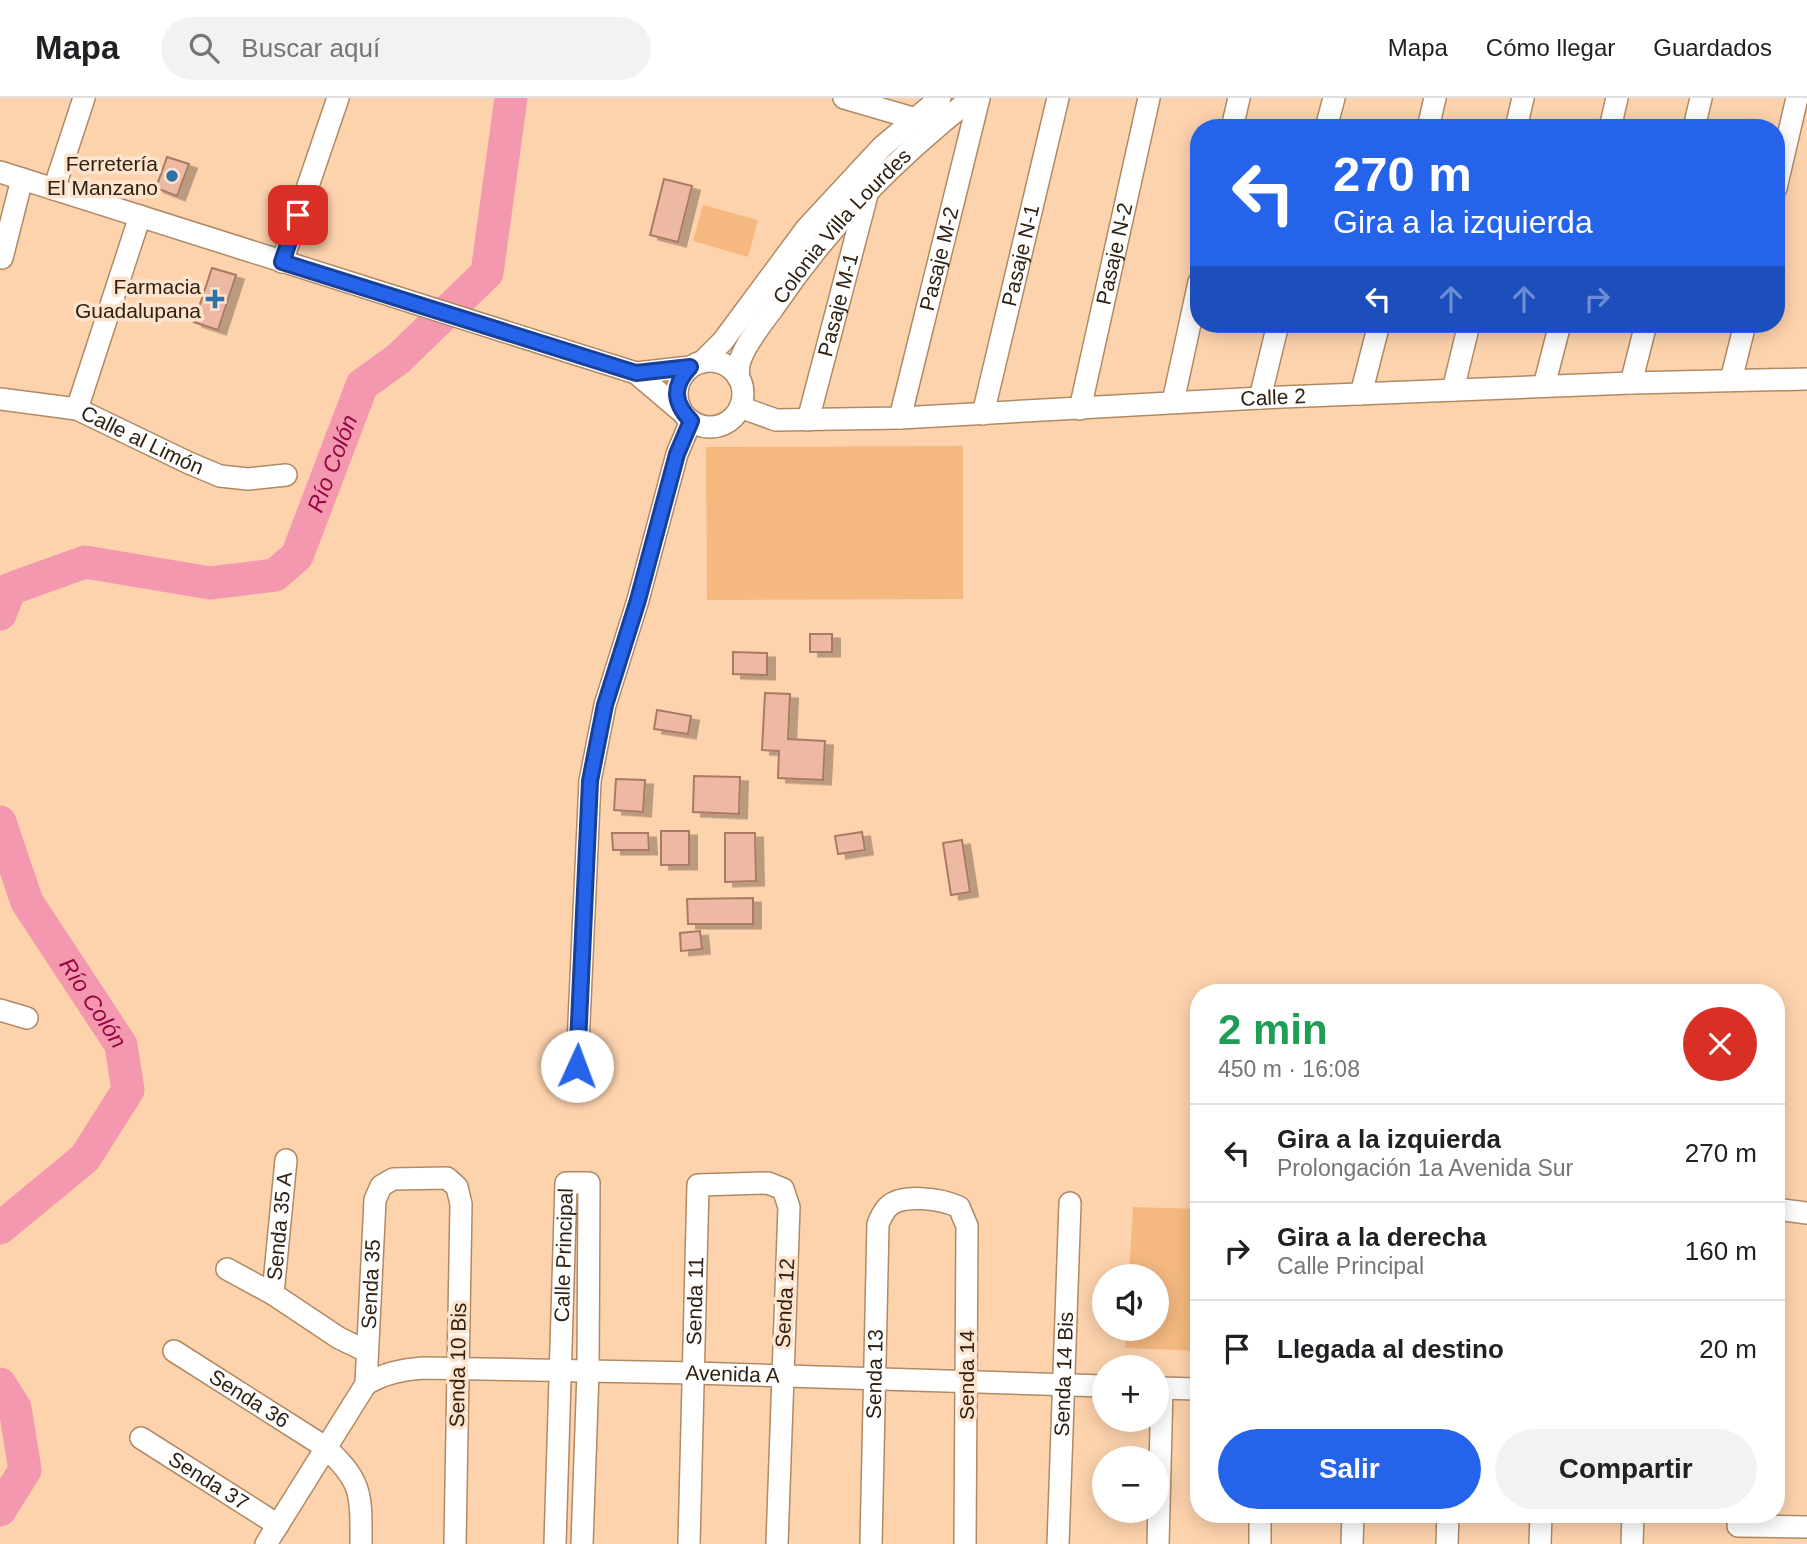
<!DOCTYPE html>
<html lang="es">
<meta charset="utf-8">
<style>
:root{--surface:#fff;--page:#f2f2f2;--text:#202124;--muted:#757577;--line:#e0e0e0;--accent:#2563eb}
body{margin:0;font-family:Helvetica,sans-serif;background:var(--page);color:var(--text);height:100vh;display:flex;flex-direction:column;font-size:26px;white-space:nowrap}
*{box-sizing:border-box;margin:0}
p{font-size:23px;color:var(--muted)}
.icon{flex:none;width:38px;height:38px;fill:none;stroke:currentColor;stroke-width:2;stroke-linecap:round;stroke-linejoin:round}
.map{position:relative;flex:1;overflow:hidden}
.drawer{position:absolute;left:1190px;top:886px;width:595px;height:539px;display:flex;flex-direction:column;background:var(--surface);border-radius:28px;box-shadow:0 4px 18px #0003}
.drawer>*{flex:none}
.guide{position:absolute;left:1190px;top:21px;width:595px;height:214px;border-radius:28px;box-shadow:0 4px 18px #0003;background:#2563eb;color:#fff;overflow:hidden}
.controls{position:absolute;left:1092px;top:1166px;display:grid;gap:14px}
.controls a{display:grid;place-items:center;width:77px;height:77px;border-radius:50%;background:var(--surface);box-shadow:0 4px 18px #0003;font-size:35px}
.pin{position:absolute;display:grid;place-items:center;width:60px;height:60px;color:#fff;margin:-30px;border-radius:14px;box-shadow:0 4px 10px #0006}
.me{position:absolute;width:77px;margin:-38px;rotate:2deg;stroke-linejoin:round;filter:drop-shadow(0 0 5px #0008)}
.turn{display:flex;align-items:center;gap:24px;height:147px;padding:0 28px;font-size:32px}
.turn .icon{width:91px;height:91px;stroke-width:2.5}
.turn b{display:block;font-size:49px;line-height:60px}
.lanes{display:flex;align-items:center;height:66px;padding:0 28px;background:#0003;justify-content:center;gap:35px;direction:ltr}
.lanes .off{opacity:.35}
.round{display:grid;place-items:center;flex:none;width:74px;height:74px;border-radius:37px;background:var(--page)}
.head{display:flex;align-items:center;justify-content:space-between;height:119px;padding:0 28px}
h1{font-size:42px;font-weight:700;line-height:52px;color:#1e9e55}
.primary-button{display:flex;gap:14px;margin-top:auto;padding:14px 28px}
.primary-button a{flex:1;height:80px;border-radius:42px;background:var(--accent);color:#fff;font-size:28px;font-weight:700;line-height:80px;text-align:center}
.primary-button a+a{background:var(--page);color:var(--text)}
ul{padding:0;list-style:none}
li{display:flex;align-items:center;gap:21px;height:98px;padding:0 28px;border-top:2px solid var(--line)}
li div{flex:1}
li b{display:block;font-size:26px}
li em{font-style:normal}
header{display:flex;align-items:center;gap:42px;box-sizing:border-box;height:98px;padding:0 35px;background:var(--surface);border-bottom:2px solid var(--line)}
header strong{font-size:33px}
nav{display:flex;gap:38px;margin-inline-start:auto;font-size:24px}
.search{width:490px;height:63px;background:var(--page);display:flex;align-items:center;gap:18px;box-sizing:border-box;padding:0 24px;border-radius:38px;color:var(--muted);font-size:26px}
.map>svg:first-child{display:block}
.green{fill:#f5b980}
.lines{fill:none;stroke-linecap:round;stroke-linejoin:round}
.river{stroke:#f398ae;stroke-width:33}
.building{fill:#eeb9a2;stroke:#ab7a64;stroke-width:2;filter:url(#shadow)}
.minor-casing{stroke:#b08965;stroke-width:24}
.minor{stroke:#fff;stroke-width:21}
.route-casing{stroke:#184099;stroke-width:18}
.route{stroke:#2563eb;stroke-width:12}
.poi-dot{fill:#2c73a7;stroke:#fee4cd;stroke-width:2.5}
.labels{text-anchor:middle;stroke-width:7;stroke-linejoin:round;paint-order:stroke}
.poi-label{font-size:21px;fill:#302112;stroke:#fee4cd;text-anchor:end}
.street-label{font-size:21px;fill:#302112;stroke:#fee4cd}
.water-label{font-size:23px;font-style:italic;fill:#950745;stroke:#fee4cd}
</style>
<header>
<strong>Mapa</strong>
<div class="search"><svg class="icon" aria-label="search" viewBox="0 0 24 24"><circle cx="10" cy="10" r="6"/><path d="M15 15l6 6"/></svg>Buscar aquí</div>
<nav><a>Mapa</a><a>Cómo llegar</a><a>Guardados</a></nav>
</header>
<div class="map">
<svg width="1807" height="1446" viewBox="0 0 1807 1446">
<defs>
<filter id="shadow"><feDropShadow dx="8" dy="4.5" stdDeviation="0" flood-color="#0004"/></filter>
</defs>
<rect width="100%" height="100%" fill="#fdd3ad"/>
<!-- green -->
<g class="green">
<path d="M703,107L758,122L748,159L693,143Z"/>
<path d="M963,348V501L707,502L706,349Z"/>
<path d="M1133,1109L1199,1111V1253L1125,1250L1126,1230H1157V1178H1129Z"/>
</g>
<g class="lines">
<!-- river -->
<g class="river">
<path id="s1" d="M0,516L10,491L85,464L210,485L275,477L297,458L362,287L398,261L487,175L511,0"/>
<path id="s2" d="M0,724L27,804L121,947L128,992L85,1060L0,1130"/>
<path d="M0,1286L15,1310L25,1372L0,1412"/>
</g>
</g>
<!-- building -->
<g class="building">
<path d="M167,59L189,66L177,98L156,90Z"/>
<path d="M664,81L692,88L678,144L650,137Z"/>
<path d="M212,170L236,177L218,232L194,224Z"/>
<rect x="810" y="536" width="22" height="18"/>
<path d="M733,554L767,555V577L733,576Z"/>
<path d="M765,595L790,596L788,641L825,643L823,682L778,680L779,653L762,652Z"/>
<path d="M657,612L691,618L688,636L654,631Z"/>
<path d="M694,678L740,679L739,716L693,714Z"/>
<path d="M616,681L645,682L643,714L614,712Z"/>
<rect x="661" y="733" width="28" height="34"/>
<path d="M862,734L865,752L838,756L835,738Z"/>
<path d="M612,735H648L649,752H613Z"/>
<path d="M725,735H755L756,783L725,784Z"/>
<path d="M962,742L970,794L951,797L943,745Z"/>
<path d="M753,800V826H688L687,801Z"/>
<path d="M700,833L702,851L681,853L680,835Z"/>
</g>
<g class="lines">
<defs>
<g id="minor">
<path d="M844,0L916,21"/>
<path d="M1232,30L1239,0"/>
<path d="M1326,30L1334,0"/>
<path d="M1428,30L1435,0"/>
<path d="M1516,30L1523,0"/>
<path d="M1610,30L1617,0"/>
<path d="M1694,30L1701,0"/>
<path d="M0,74L636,275L682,314"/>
<path d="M1776,90L1797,0"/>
<path d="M54,91L84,0"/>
<path d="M2,160L22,81"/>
<path d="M282,164L338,0"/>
<circle cx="710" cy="296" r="33"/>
<path d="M702,264L723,243L806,131L882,49L940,0"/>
<path d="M636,275L690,269"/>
<path id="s3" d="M738,279C739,275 738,268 740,263C745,246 763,224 774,209C830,126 894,62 972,0"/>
<path d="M1731,282L1745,226"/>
<path d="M1631,285L1646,226"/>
<path d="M1544,288L1560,226"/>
<path d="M1453,292L1469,226"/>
<path d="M1361,296L1379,226"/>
<path d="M1260,300L1278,226"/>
<path id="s4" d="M0,301L77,311L189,365L220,378L248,381L286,377"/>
<path d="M1173,304L1199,184"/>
<path id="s5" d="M740,309L776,322L900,320L1260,300L1631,285L1807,281"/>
<path d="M77,311L140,118"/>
<path id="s6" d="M1080,311L1149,0"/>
<path id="s7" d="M983,316L1058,0"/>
<path id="s8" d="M900,320L979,0"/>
<path id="s9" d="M808,322L868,93"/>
<path d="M0,912L27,920"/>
<path d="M577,968L590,683L605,607L638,502L677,356L691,323"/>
<path d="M1776,1111L1807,1115"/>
<path d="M227,1171L273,1196L339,1240L366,1253"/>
<path id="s10" d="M273,1196L286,1062"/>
<path id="s11" d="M174,1253L325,1349C363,1384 361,1396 361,1446"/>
<path id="s12" d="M366,1286L375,1102L381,1088L393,1081L447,1080L457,1089L461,1106L455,1446"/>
<path d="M1157,1290L1199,1291"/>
<path id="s13" d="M141,1340L278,1427"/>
<path d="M1738,1428L1807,1429"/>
<path id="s14" d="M266,1446L366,1286C385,1275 401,1272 423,1270L694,1275L1104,1288"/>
<path id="s15" d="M555,1446L566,1085H589L588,1274L582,1446"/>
<path id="s16" d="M689,1446L698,1087L768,1085L783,1091L789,1109L777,1446"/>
<path id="s17" d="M871,1446L878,1126C880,1121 883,1115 886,1111C899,1094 942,1101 959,1109L967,1128L965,1446"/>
<path id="s18" d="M1058,1446L1070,1105"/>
<path d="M1158,1446L1162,1290"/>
<path d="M1260,1446V1416"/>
<path d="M1352,1446L1353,1416"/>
<path d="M1447,1446L1448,1416"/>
<path d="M1540,1446L1541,1416"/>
<path d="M1632,1446L1633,1416"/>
</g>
</defs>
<!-- minor casing -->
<use href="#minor" class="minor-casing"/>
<!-- minor -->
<use href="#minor" class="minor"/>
</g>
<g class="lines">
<defs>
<path id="route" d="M298,117L282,164L636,275L690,269C672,288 673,304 691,323L677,356L638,502L605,607L590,683L577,968"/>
</defs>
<!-- route casing -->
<use href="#route" class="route-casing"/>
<!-- route -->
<use href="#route" class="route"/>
</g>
<!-- markers -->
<g class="poi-dot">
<circle cx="172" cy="78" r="7"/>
<path d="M211.5 190.5h7v7h7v7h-7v7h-7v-7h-7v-7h7z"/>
</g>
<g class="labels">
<!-- poi labels -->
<g class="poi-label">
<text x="158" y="73">Ferretería<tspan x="158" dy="24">El Manzano</tspan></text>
<text x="201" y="196">Farmacia<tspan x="201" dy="24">Guadalupana</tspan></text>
</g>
<!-- street labels -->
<g class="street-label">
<text dy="7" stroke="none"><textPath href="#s3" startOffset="186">Colonia Villa Lourdes</textPath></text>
<text dy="7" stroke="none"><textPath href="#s6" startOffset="159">Pasaje N-2</textPath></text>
<text dy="7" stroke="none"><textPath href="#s7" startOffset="163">Pasaje N-1</textPath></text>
<text dy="7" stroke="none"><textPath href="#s8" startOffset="164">Pasaje M-2</textPath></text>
<text dy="7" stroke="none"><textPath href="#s9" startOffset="119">Pasaje M-1</textPath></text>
<text dy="7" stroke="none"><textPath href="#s5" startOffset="536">Calle 2</textPath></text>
<text dy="7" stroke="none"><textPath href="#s4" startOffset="150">Calle al Limón</textPath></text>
<text dy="7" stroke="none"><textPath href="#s10" startOffset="68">Senda 35 A</textPath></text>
<text dy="7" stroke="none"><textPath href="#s15" startOffset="289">Calle Principal</textPath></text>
<text dy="7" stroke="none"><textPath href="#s12" startOffset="100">Senda 35</textPath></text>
<text dy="7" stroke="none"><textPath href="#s16" startOffset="243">Senda 11</textPath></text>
<text transform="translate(785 1205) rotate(-87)" y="7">Senda 12</text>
<text transform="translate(458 1267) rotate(-89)" y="7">Senda 10 Bis</text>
<text dy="7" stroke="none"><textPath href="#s17" startOffset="170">Senda 13</textPath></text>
<text dy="7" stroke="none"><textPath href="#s18" startOffset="170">Senda 14 Bis</textPath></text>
<text dy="7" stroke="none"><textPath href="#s14" startOffset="558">Avenida A</textPath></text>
<text transform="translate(967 1277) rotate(-90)" y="7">Senda 14</text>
<text dy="7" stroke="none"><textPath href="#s11" startOffset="89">Senda 36</textPath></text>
<text dy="7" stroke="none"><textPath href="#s13" startOffset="80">Senda 37</textPath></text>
</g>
<!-- water labels -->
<g class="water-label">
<text dy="8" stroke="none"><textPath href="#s1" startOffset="427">Río Colón</textPath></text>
<text dy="8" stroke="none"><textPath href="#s2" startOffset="205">Río Colón</textPath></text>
</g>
</g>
</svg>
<div class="controls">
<a><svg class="icon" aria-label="sound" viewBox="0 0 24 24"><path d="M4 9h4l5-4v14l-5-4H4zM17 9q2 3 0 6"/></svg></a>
<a>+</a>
<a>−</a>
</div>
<div class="pin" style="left:298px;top:117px;background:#d93025"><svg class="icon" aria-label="arrive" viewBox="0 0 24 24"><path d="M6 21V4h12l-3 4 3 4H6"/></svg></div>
<svg class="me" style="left:577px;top:968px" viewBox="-20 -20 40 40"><circle r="19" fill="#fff"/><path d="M0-13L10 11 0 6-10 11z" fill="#2563eb"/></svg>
<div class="guide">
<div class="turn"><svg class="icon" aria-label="left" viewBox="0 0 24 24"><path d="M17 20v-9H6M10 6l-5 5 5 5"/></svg><div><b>270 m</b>Gira a la izquierda</div></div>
<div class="lanes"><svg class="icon" aria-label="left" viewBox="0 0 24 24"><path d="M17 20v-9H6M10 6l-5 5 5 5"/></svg><svg class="icon off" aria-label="ahead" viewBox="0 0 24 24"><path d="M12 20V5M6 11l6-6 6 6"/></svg><svg class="icon off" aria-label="ahead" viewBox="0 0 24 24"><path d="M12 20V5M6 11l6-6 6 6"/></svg><svg class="icon off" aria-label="right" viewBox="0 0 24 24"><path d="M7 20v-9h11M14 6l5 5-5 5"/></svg></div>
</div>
<section class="drawer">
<div class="head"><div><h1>2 min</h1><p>450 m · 16:08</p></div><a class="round" style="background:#d93025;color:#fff"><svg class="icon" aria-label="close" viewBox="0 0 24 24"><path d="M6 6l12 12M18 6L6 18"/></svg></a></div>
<ul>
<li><svg class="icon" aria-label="left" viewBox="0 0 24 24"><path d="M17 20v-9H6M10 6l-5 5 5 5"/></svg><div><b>Gira a la izquierda</b><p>Prolongación 1a Avenida Sur</p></div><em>270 m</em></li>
<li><svg class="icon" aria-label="right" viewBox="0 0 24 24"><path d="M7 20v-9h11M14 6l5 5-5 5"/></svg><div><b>Gira a la derecha</b><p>Calle Principal</p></div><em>160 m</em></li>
<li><svg class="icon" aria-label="arrive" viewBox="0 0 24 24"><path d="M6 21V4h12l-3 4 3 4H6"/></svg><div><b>Llegada al destino</b></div><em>20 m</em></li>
</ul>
<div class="primary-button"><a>Salir</a><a>Compartir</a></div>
</section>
</div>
